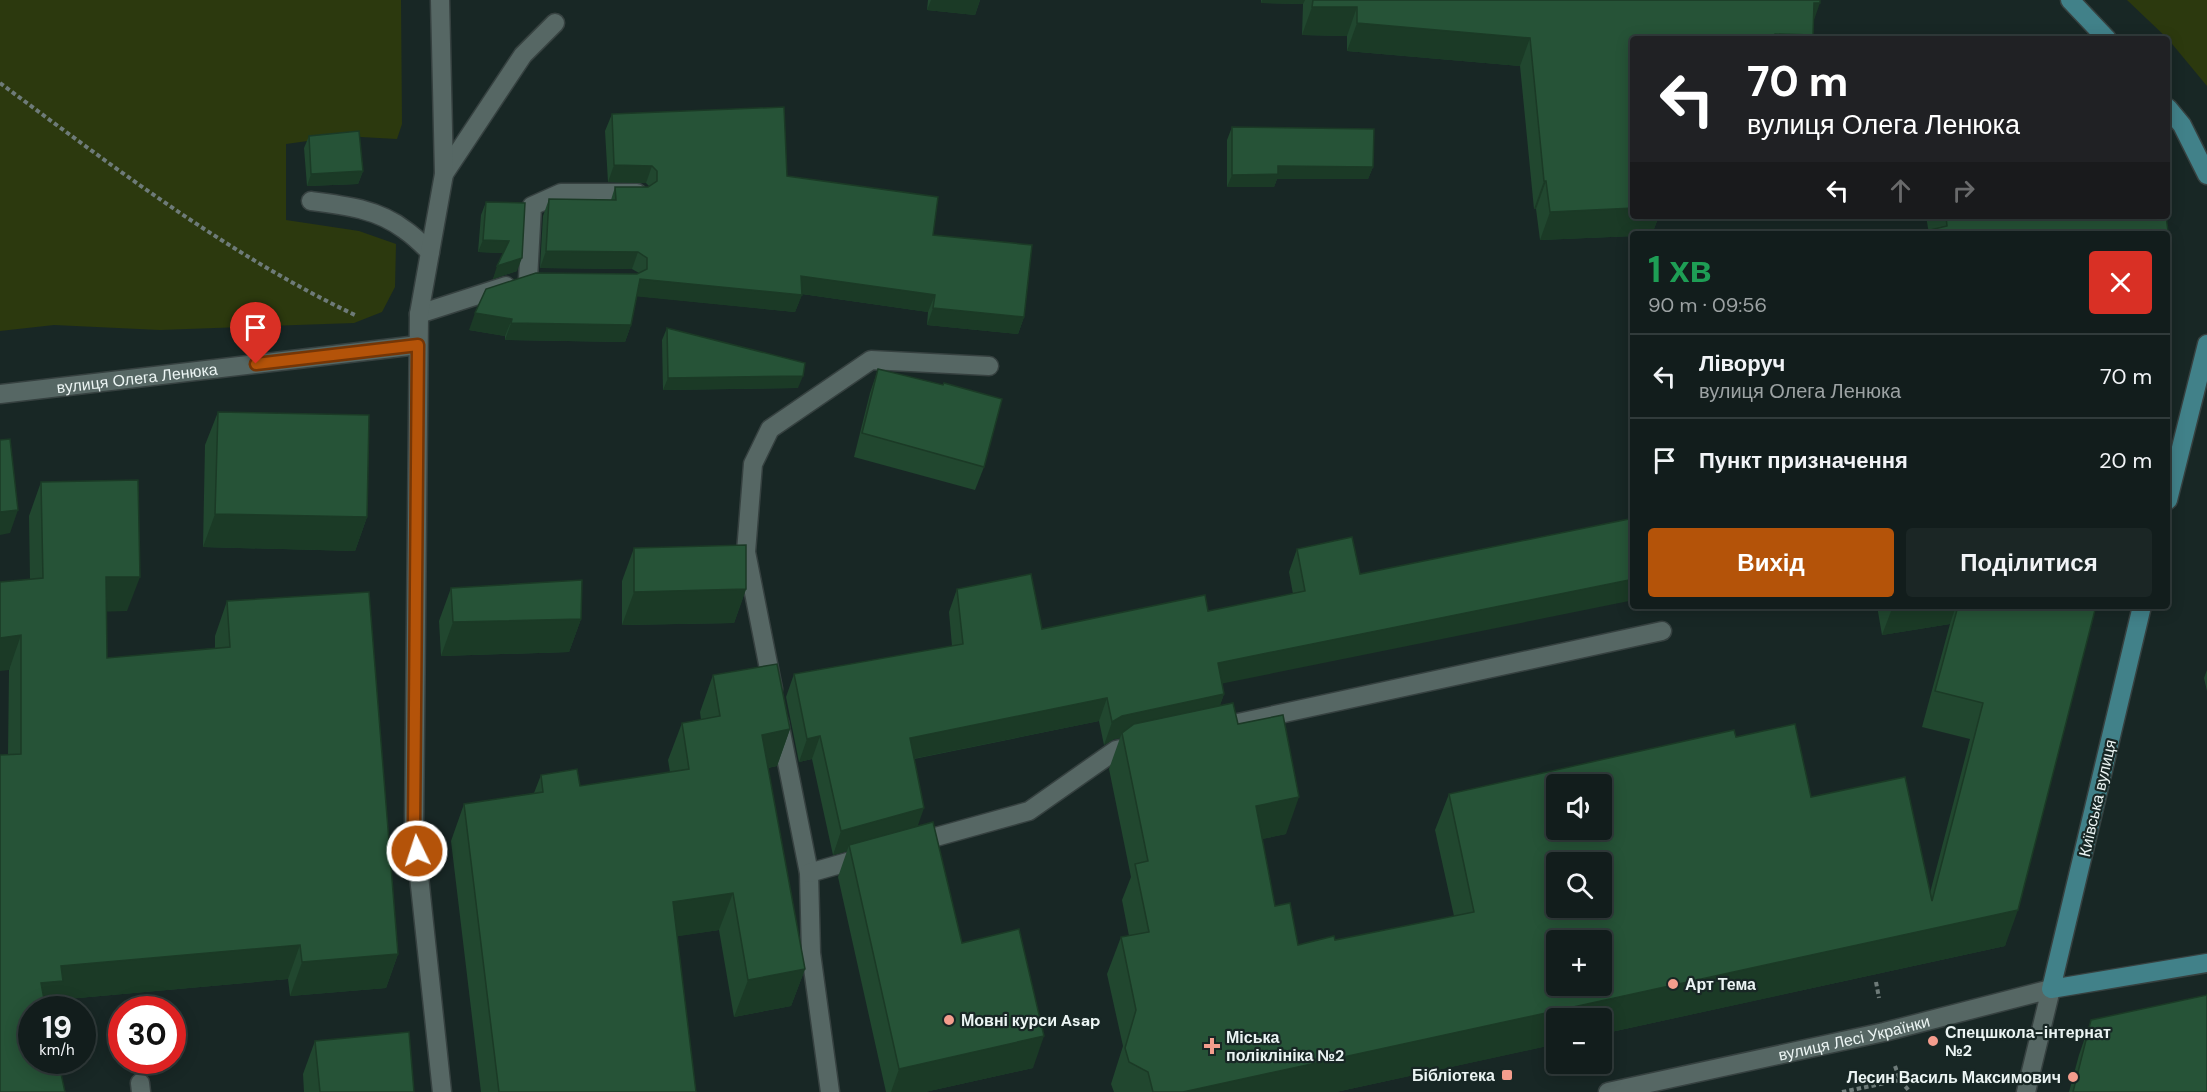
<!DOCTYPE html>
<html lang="uk">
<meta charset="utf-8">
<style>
:root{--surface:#121d1c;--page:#1b2625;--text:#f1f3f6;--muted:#9ca2a3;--line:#313b3b;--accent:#b45309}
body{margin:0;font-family:"DM Sans",sans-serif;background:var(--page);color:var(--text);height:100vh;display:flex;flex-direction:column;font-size:22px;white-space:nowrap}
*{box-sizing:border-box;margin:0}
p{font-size:20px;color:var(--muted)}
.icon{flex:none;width:33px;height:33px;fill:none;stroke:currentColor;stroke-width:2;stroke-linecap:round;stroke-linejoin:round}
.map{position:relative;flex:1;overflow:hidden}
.sheet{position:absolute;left:1630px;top:231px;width:540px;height:378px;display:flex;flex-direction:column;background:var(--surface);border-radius:6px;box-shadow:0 3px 15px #0003,0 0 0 2px var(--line)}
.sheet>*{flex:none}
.banner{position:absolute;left:1630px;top:36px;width:540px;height:183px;border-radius:6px;box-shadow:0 3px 15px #0003,0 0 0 2px var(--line);background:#202124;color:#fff;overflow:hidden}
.tools{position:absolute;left:1546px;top:774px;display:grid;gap:12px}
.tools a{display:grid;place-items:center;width:66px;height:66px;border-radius:6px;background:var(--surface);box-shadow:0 3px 15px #0003,0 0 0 2px var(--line);font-size:30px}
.speed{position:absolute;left:18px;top:996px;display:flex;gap:12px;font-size:30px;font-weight:700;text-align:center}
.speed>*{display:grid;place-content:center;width:78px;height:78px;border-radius:50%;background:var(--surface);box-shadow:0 3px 15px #0003,0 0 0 2px var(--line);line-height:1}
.speed small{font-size:15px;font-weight:400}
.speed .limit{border:9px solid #d22;background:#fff;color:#111}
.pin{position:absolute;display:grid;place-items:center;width:51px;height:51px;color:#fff;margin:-62px -26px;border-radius:50% 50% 50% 0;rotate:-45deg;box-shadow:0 0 6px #0007}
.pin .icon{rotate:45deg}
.me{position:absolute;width:66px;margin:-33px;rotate:356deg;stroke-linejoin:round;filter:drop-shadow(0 0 4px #0008)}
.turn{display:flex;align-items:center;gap:21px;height:126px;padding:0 18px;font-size:27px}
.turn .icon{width:78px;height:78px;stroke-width:2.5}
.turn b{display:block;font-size:42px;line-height:51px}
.lanes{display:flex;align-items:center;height:57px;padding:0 18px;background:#0003;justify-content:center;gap:30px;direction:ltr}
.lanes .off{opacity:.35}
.round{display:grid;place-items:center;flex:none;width:63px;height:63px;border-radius:6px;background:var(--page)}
.head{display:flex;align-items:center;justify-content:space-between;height:102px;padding:0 18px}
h1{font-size:36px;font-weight:700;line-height:45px;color:#1e9e55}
.action{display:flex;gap:12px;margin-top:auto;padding:12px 18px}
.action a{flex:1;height:69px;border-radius:6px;background:var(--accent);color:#fff;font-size:24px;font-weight:700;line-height:69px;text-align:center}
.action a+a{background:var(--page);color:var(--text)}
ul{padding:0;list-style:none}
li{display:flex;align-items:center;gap:18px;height:84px;padding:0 18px;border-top:2px solid var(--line)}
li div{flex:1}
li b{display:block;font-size:22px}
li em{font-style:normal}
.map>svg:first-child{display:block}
.green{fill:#2c390e}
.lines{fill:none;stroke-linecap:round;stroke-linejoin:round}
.lane-casing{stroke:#364140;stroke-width:21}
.street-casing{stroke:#364140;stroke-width:21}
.secondary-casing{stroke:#364140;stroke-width:21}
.path{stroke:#6e7b79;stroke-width:4;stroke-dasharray:4.5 3;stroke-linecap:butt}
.lane{stroke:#566764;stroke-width:18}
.street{stroke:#566764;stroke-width:18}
.secondary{stroke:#418189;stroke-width:18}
.wall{fill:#21472f}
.shaded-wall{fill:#1b3a26}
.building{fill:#265337;stroke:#1b3a26;stroke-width:1.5;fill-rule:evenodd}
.route-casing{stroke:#753606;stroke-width:15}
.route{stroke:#b45309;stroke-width:10}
.poi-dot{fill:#f49d8d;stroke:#182725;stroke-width:2}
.labels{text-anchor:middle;stroke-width:4.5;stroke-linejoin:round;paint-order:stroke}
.street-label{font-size:16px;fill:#ebf4f3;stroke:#182725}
.poi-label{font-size:16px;font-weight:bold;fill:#ebf4f3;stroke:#182725;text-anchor:start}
</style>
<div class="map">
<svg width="2207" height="1092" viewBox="0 0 2207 1092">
<rect width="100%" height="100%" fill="#182725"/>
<!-- green -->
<g class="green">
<path d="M0,0H401L402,124L397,139L343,136L286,144V220L359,231L396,244L395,287L382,312L354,323L160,330L54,325L0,331Z"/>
<path d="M2127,0H2207V86L2168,39Z"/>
</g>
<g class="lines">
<defs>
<g id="lane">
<path d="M444,174L523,55L555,23"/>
<path d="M311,201C344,205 378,209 405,230C414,236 422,244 430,252"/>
<path d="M528,279L532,206L561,193H637"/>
<path d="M419,314L506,286"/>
<path d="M773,689L746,552L753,464L770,429L871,360L989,366"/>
<path d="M779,722L809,873L811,953L830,1092"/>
<path d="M1215,728L1662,631"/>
<path d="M914,843L1029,811L1116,750L1139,745"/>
<path d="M809,873L865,857"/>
<path d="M140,1083L141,1092"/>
</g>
<g id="street">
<path d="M440,0L444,174L419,314L414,829L442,1092"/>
<path id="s1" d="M0,394L418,345"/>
<path id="s2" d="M1608,1092L1884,1032L2051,989L2026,1092"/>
</g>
<g id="secondary">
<path d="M2070,0L2107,39"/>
<path d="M2168,108L2182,125L2207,175"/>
<path d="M2168,500L2207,344"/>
<path d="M2142,606L2051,989L2207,963"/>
</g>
</defs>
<!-- lane casing -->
<use href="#lane" class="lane-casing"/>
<!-- street casing -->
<use href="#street" class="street-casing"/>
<!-- secondary casing -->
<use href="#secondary" class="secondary-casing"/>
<!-- path -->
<g class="path">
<path d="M0,83C112,166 229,255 355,315"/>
<path d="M1876,982L1879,998"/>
<path d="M1895,1066L1900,1080"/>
<path d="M1842,1092L1900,1080L1910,1092"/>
</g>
<!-- lane -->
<use href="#lane" class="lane"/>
<!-- street -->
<use href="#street" class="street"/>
<!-- secondary -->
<use href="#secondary" class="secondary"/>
</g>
<!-- wall -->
<g class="wall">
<path d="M928,0H980L975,15L927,10Z"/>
<path d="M1261,0H1820L1813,22V35L1811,39H1634V216H1659L1652,234H1634V236L1540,240L1536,209H1534L1520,66L1347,51V36L1302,35L1303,4L1261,3Z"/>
<path d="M612,114L787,176L933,235L1024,317L1018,334L927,325L928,312L802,294L795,312L637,296L631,325L625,342L505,340V336L469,330L639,273L632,269L540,268L543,216L549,199L611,200L615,187H648L649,186L646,183L608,182L605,131Z"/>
<path d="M1232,127L1373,167L1368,179H1277L1274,187H1227V140Z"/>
<path d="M309,136L363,171L358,184L307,186L304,148Z"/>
<path d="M486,202L517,271L493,279L503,253L478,252L481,215Z"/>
<path d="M1926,216H2166L2168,234H1929Z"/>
<path d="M667,328L798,388L663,390L662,340Z"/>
<path d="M878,369L984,467L975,490L854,457L870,393Z"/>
<path d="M218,412L367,517L355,551L203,547L205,445Z"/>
<path d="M41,482L127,611H107V658L215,648V636L227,601L398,954L386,988L290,996L288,979L56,1000L32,1010L0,1092L8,755L9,670L30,579L29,516Z"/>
<path d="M634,548L746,589L734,623L622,625V581Z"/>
<path d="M1297,549L1360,574L1222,684L1224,694L1220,705L1238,724L1286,834L1262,839L1275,906L1298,945L1335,940L1454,916L1435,830L1449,794L1736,737L1930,893L1970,739L1922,727L1950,624L1882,635L1877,606H2096L2005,946L1336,1092H1114L1111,1084L1123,1046L1107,974L1121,937L1129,936L1122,900L1131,877L1109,769L1120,738L1114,739L1104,745L1099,721L914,759L918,826L962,943L1033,1068L925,1092H886L838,877L847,851L833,855L812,759L799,762L786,697L794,674L952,646L949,612L957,589L1042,629L1208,611L1293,594L1289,572Z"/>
<path d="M451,588L581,619L569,652L441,656L439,621Z"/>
<path d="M2207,670V691L2204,678Z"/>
<path d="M713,675L790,729L777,766L768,768L805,969L791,1006L734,1017L719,930L677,936L696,1092H481L451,841L464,804L534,793L541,775L580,786L670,772L668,760L682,723L701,720L700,712Z"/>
<path d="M2091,1020L2207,1092H2069L2079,1055Z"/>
<path d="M315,1041L414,1092H304L303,1074Z"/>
</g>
<!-- shaded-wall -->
<g class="shaded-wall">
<path d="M931,0H980L975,15L927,10Z"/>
<path d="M1262,0H1305L1303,4L1261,3Z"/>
<path d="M1814,3H1820L1810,31Z"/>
<path d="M1312,7H1357L1347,36L1302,35Z"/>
<path d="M1357,23L1530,38L1520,66L1347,51Z"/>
<path d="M1775,34L1813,35L1811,39H1773Z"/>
<path d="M614,165L652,166L646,183L608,182Z"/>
<path d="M1278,166L1373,167L1368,179H1277L1274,187H1227L1232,175Z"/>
<path d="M363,171L358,184L307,186L311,174Z"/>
<path d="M1544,181H1546L1536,209H1534Z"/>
<path d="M1634,208V216H1659L1652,234H1634V236L1540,240L1550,212Z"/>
<path d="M483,240L509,241L504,253L478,252Z"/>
<path d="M546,251L638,252L632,269L540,268Z"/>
<path d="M522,258L517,271L493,279L497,266Z"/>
<path d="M801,276L935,295L928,312L795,293Z"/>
<path d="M640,279L802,295L795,312L633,296Z"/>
<path d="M933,308L1024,317L1018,334L927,325Z"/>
<path d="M475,313L512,319L505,336L469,330Z"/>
<path d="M511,323L631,325L625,342L505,340Z"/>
<path d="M803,376L798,388L663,390L668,378Z"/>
<path d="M18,510L10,533L0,535V512Z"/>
<path d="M215,514L367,517L355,551L203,547Z"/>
<path d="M106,577H140L127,611L94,612Z"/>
<path d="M1634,579V600L1210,686L1218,663Z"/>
<path d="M746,589L734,623L622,625L634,592Z"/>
<path d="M1893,606H1956L1950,624L1882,635Z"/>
<path d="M581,619L569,652L441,656L453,622Z"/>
<path d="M21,635L9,670L0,671V638Z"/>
<path d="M1224,694L1216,717L1122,733L1120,738L1114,739L1104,745L1112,722L1122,716Z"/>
<path d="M1107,698L1099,721L902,761L910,738Z"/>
<path d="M790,729L777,766L748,772L762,735Z"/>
<path d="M820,736L812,759L799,762L807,739Z"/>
<path d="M1299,797L1286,834L1243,843L1256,806Z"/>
<path d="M924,808L916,831L849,845L847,851L833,855L841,831Z"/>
<path d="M733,893L719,930L660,939L673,902Z"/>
<path d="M2018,910L2005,946L1602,1034V1018H1557V1044L1336,1092H1183Z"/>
<path d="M300,945L288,979L56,1000L52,1010H32L41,983L61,966Z"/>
<path d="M398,954L386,988L290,996L302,962Z"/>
<path d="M805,969L791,1006L734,1017L748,980Z"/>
<path d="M1044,1036L1033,1068L925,1092H891L899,1069Z"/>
</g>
<!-- building -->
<g class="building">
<path d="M1313,0H1820V3H1814L1813,35L1775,34V39H1634V208L1550,212L1546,181H1544L1530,38L1357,23V7H1312Z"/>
<path d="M784,107L787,176L938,197L933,235L1032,245L1024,317L933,308L935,295L801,276L802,295L640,279L631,325L511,323L512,319L475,313L486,289L536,273L637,274L647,269V258L638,252L546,251L549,199L616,200L615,187H648L657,181V171L652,166L614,165L612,114Z"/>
<path d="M1232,127L1374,129L1373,167L1278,166V174L1232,175Z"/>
<path d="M359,131L363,171L311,174L309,136Z"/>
<path d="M486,202L525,203L522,258L497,266L509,241L483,240Z"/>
<path d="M1946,216H2166L2170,246L2168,270V234H1931L1930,230L1947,226Z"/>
<path d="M667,328L805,363L803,376L668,378Z"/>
<path d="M878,369L943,385L944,383L1002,399L984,467L862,433Z"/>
<path d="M218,412L369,415L367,517L215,514Z"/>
<path d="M10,439L18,510L0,512V440Z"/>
<path d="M138,480L140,577H106L107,658L230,647L227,601L369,592L398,954L302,962L300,945L61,966L63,981L41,983L46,1010H32V1060H58L65,1092H0V755L21,754V635L0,638V582L43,578L41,482Z"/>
<path d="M1634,518V579L1218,663L1224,694L1122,716L1112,722L1107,698L910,738L924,808L841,831L820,736L807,739L794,674L963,644L957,589L1031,574L1042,629L1205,595L1208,611L1305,591L1297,549L1352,537L1360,574Z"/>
<path d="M746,545V589L634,592V548Z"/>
<path d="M582,580L581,619L453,622L451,588Z"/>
<path d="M1958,606H2096L2018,910L1183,1092H1153L1148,1072L1129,1062L1125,1048L1136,1010L1121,937L1149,932L1135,864L1148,861L1122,733L1134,724L1233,703L1238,724L1283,715L1299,797L1256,806L1275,906L1290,903L1298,945L1334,936L1335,940L1474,912L1449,794L1734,730L1736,737L1795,724L1811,797L1905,777L1932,901L1983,703L1935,691ZM1557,784H1602V830H1557ZM1557,862H1602V908H1557ZM1557,940H1602V986H1557Z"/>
<path d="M777,664L790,729L762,735L805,969L748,980L733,893L673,902L696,1092H499L464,804L543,792L541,775L577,769L580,786L689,769L682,723L720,716L713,675Z"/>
<path d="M933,822L962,943L1019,929L1044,1036L899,1069L849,845Z"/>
<path d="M2207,995V1092H2073L2091,1020Z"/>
<path d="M409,1032L414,1092H320L315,1041Z"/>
</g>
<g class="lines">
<defs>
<path id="route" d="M256,364L418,345L414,829L417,851"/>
</defs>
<!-- route casing -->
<use href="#route" class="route-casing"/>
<!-- route -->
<use href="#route" class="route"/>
</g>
<!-- markers -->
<g class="poi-dot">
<circle cx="1673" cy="984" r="6"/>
<circle cx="949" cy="1020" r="6"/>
<circle cx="1933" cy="1041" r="6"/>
<path d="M1209 1037h6v6h6v6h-6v6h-6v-6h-6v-6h6z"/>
<rect x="1501" y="1069" width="12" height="12" rx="3"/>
<circle cx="2073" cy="1077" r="6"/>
</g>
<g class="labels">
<!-- street labels -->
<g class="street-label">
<text dy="6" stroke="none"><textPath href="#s1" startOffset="138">вулиця Олега Ленюка</textPath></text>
<text transform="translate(2097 798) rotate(-77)" y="6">Київська вулиця</text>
<text dy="6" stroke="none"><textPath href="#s2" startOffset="252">вулиця Лесі Українки</textPath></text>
</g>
<!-- poi labels -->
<g class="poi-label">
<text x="1685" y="990">Арт Тема</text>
<text x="961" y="1026">Мовні курси Asap</text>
<text x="1945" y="1038">Спецшкола-інтернат<tspan x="1945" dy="18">№2</tspan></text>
<text x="1226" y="1043">Міська<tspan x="1226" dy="18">поліклініка №2</tspan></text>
<text x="1495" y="1081" text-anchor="end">Бібліотека</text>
<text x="2061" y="1083" text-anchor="end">Лесин Василь Максимович</text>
</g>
</g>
</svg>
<div class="tools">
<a><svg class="icon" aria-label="sound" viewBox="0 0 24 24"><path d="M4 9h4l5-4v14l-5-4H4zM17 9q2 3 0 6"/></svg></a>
<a><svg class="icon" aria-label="search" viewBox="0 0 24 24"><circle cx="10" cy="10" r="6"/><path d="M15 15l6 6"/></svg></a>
<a>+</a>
<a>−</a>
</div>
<div class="speed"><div>19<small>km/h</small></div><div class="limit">30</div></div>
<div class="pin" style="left:256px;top:364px;background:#d93025"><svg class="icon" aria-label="arrive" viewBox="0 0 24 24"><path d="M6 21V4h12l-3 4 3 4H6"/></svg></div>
<svg class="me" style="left:417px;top:851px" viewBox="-20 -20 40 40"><circle r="17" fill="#b45309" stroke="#fff" stroke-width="3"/><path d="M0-11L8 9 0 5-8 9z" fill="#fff"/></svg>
<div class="banner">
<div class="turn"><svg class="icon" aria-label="left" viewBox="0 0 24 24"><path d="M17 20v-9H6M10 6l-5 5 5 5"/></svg><div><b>70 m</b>вулиця Олега Ленюка</div></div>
<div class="lanes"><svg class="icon" aria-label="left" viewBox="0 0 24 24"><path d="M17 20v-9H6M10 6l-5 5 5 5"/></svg><svg class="icon off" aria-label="ahead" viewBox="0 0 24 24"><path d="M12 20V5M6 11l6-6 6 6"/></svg><svg class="icon off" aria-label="right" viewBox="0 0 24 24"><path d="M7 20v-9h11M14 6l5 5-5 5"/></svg></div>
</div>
<section class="sheet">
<div class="head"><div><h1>1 хв</h1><p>90 m · 09:56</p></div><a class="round" style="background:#d93025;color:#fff"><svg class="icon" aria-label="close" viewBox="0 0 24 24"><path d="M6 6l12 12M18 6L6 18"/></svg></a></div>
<ul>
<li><svg class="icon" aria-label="left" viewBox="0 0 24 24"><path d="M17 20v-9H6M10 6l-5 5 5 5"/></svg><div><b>Ліворуч</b><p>вулиця Олега Ленюка</p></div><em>70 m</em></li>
<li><svg class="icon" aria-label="arrive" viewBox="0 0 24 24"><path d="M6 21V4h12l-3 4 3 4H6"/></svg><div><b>Пункт призначення</b></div><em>20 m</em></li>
</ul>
<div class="action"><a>Вихід</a><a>Поділитися</a></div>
</section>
</div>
